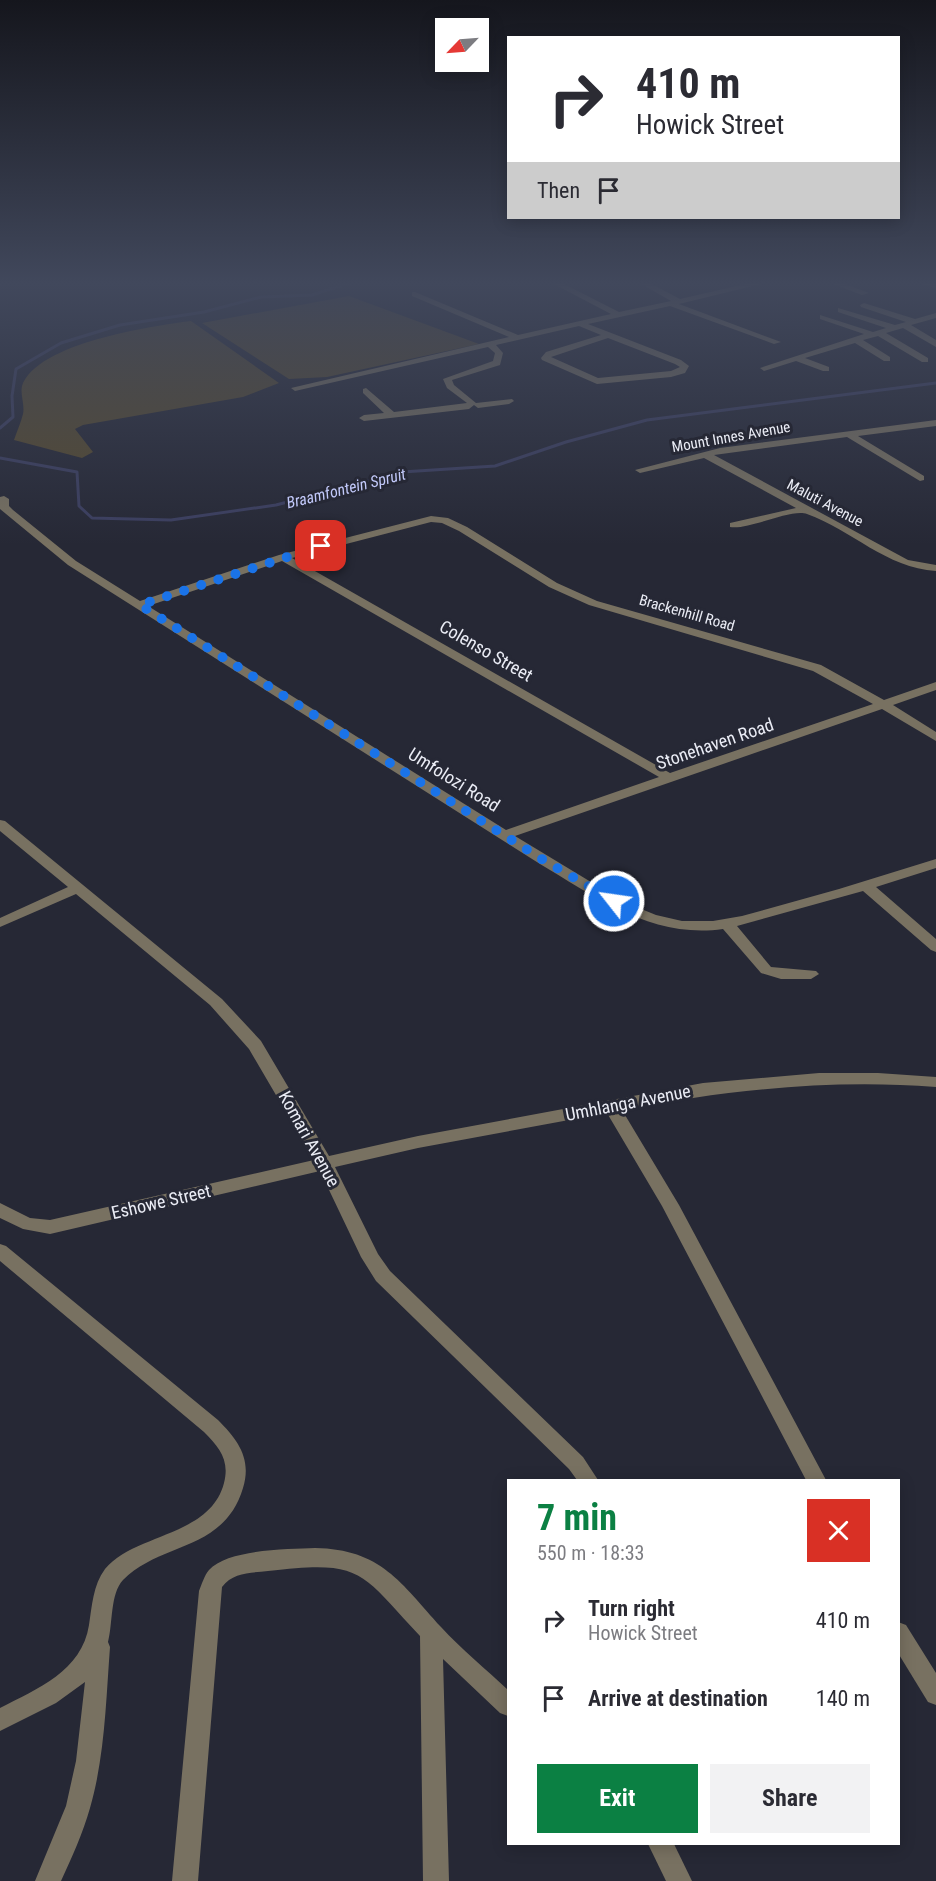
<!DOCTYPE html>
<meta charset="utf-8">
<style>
:root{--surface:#fff;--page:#f2f2f3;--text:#2b2b33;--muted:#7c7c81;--accent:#0b8043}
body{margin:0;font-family:"Roboto Condensed",sans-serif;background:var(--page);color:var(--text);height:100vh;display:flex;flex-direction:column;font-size:22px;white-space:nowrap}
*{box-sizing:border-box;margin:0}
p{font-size:20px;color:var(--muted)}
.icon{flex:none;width:33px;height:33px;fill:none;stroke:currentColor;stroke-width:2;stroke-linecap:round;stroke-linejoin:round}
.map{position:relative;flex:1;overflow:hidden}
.side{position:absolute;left:507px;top:1479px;width:393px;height:366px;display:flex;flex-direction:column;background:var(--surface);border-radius:0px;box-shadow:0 3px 15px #0003}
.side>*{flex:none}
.top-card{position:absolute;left:507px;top:36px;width:393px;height:183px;border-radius:0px;box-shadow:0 3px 15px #0003;background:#fff;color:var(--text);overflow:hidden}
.needle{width:39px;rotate:245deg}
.tools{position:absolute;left:435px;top:18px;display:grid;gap:12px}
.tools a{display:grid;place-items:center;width:54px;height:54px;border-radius:0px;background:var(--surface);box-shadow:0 3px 15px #0003;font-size:30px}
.pin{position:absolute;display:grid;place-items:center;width:51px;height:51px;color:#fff;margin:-26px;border-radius:12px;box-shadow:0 3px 9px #0006}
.me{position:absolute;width:66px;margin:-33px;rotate:300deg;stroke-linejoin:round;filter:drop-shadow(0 0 4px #0008)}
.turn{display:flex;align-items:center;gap:21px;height:126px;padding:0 30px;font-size:27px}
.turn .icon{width:78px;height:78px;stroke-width:2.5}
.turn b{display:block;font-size:42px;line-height:51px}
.then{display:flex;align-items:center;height:57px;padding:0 30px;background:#0003;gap:12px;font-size:22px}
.round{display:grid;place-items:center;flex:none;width:63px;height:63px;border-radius:0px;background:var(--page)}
.headline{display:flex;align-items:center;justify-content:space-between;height:102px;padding:0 30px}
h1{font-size:36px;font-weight:700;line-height:45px;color:var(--accent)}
.primary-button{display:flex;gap:12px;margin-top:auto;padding:12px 30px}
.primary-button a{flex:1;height:69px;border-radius:0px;background:var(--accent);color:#fff;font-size:24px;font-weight:700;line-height:69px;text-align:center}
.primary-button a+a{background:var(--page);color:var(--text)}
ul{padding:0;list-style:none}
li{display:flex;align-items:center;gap:18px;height:78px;padding:0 30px}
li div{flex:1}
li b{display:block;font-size:22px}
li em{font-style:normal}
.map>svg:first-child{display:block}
.green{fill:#564a2e}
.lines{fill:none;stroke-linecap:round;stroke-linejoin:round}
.stream{stroke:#3c3f60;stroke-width:3}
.minor{fill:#787161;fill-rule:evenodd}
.route{stroke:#1a73e8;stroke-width:10;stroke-dasharray:0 18}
.labels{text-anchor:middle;stroke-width:6;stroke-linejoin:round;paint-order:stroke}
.far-street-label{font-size:15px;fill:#eaecf5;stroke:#262835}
.far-water-label{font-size:16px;font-style:italic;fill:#c2c9fa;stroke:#262835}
.street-label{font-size:18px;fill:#eaecf5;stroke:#262835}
</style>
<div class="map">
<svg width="936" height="1881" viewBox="0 0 936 1881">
<rect width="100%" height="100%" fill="#262835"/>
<!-- green -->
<g class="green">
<path d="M349,296L479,344L327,377L289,379L202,323Z"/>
<path d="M191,321L279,383L243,397L83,425L75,429L93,452L82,458L14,440C17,431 21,422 23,414C25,405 20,394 22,386C37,343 151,326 191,321Z"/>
</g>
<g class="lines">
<!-- stream -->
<g class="stream">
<path d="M0,428L13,417L12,396L16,369L61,343L120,325L204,312L261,297L312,295L352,282"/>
<path d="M0,458L77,472L79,506L92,518L171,520L276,505L402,472L495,466L566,442L647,420L936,383"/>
</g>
<!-- minor -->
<g class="minor">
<path d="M550,282H560L619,312L671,301L638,282H648L680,299L754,282H769L679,304L781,342L774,344L670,306L588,324L681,360L689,366L685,373L671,377L597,384L542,360L541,358L546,352L601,335L579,326L496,345L503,353L500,365L452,380L454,385L476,403L512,399L514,401L509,404L478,408L474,405L469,409L364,421L359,418L364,415L384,413L363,393V389L366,388L394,412L467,403L447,388L443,379L493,361L495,353L488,347L295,391L291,388L509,337L412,296V292H415L518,335L611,314ZM608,338L675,364L680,367L671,371L598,378L551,357Z"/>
<path d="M828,282H840L869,293L862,295Z"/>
<path d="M920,282L936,283V288L921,284Z"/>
<path d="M864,303L915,319L936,313V318L911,325L936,340V347L903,328L886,333L928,358V362H922L878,336L863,340L890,357V361H884L855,343L805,358L829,367V371H823L796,361L764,371L760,368L864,334L820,319V315L873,332L886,328L838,312V308L895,325L906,322L861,307L860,305Z"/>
<path d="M936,420V426L858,436L924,476V480L920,481L847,437L714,455L908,560L936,565V571C886,568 852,530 807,514C792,508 749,530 730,527V523L796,508L704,458L640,473L635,470L720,448Z"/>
<path d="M4,496L9,499V506L13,510L76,561L140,601L279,555L431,516L448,518L467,527L557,583L597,601L821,665L884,700L936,682V690L893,705L936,732V741L882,709L515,836L624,902L656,915L682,921H713L742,916L839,889L936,859V868L876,887L936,939V952L931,950L863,891L737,926L771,967L816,971L819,974L811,979H781L761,973L723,929C653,939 597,898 540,864L68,565L0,509V497ZM431,522L442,523L459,531L549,587L589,605L813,671L873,704L670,773L292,558ZM282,561L659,777L506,830L148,606Z"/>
<path d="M0,820L5,821L222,999L261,1041L329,1156L418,1136L703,1083L819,1073H878L936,1077V1087C829,1079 727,1090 622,1110L679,1205L826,1480H806L662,1206L607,1113L418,1148L335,1167L378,1254L390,1271L583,1457L598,1480H577L569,1469L376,1281L361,1257L320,1171L50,1234L23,1229L0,1218V1203L30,1218L50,1220L314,1160L249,1049L210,1005L76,894L0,927V918L68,887L0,831Z"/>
<path d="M0,1244L6,1246L218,1420C238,1440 252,1459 243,1488C224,1552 160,1542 123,1580C110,1594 113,1623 108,1642L110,1647C106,1700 105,1756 90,1808C83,1833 72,1857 61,1881H35L66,1806L76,1761L85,1682L56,1703L0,1731V1708C37,1689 82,1671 89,1625C92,1606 93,1585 105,1569C135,1533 210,1537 224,1483C230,1460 219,1447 204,1432L0,1261Z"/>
<path d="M315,1548C381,1549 401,1583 441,1627C462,1650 486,1669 508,1690V1716L500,1713L443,1659L449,1881H423L420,1636C359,1571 363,1560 268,1571C251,1573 233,1572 222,1587L198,1881H172L199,1591C202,1584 204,1576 209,1570C228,1549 289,1549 315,1548Z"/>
<path d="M898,1622L906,1625L936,1673V1705L928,1702L898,1653Z"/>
<path d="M648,1844H674L692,1881H666Z"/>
</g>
</g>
<!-- sky -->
<linearGradient id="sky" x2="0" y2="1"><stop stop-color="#15161d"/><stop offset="0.52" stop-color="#41485c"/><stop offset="1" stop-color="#41485c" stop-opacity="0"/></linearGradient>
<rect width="936" height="545" fill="url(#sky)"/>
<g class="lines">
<!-- route -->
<path class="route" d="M321,546L140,605L545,861L614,901"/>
</g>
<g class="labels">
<!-- far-street labels -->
<g class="far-street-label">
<text transform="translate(731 437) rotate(-10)" y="5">Mount Innes Avenue</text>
<text transform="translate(825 503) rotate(28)" y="5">Maluti Avenue</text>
<text transform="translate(687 613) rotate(16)" y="5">Brackenhill Road</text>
</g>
<!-- far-water labels -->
<g class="far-water-label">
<text transform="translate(346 488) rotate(-14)" y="6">Braamfontein Spruit</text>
</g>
<!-- street labels -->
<g class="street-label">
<text transform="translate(486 651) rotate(30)" y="6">Colenso Street</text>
<text transform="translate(715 744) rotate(-19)" y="6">Stonehaven Road</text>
<text transform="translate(454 780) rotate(32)" y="6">Umfolozi Road</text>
<text transform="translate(628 1103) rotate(-11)" y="6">Umhlanga Avenue</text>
<text transform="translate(309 1139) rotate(61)" y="6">Komari Avenue</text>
<text transform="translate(161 1202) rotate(-13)" y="6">Eshowe Street</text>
</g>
</g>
</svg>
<div class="tools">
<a><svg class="needle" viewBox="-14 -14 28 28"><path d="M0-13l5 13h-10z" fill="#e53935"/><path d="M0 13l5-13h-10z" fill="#7c7c81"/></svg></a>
</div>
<div class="pin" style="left:321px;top:546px;background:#d93025"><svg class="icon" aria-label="arrive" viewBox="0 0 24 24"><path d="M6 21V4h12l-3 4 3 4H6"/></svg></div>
<svg class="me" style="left:614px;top:901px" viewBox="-20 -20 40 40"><circle r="17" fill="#1a73e8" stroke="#fff" stroke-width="3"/><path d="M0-11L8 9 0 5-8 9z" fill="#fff"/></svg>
<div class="top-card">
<div class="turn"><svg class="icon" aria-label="right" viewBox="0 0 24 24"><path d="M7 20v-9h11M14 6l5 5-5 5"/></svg><div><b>410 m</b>Howick Street</div></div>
<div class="then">Then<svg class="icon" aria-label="arrive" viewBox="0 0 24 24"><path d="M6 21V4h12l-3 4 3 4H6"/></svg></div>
</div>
<section class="side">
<div class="headline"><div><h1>7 min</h1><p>550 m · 18:33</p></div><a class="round" style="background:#d93025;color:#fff"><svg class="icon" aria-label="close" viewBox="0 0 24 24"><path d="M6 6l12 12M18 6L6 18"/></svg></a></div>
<ul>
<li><svg class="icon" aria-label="right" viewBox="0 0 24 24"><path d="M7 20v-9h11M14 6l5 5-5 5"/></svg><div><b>Turn right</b><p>Howick Street</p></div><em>410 m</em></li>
<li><svg class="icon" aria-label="arrive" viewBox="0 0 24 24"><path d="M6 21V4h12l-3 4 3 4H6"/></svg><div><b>Arrive at destination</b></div><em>140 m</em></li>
</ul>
<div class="primary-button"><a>Exit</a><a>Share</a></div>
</section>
</div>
